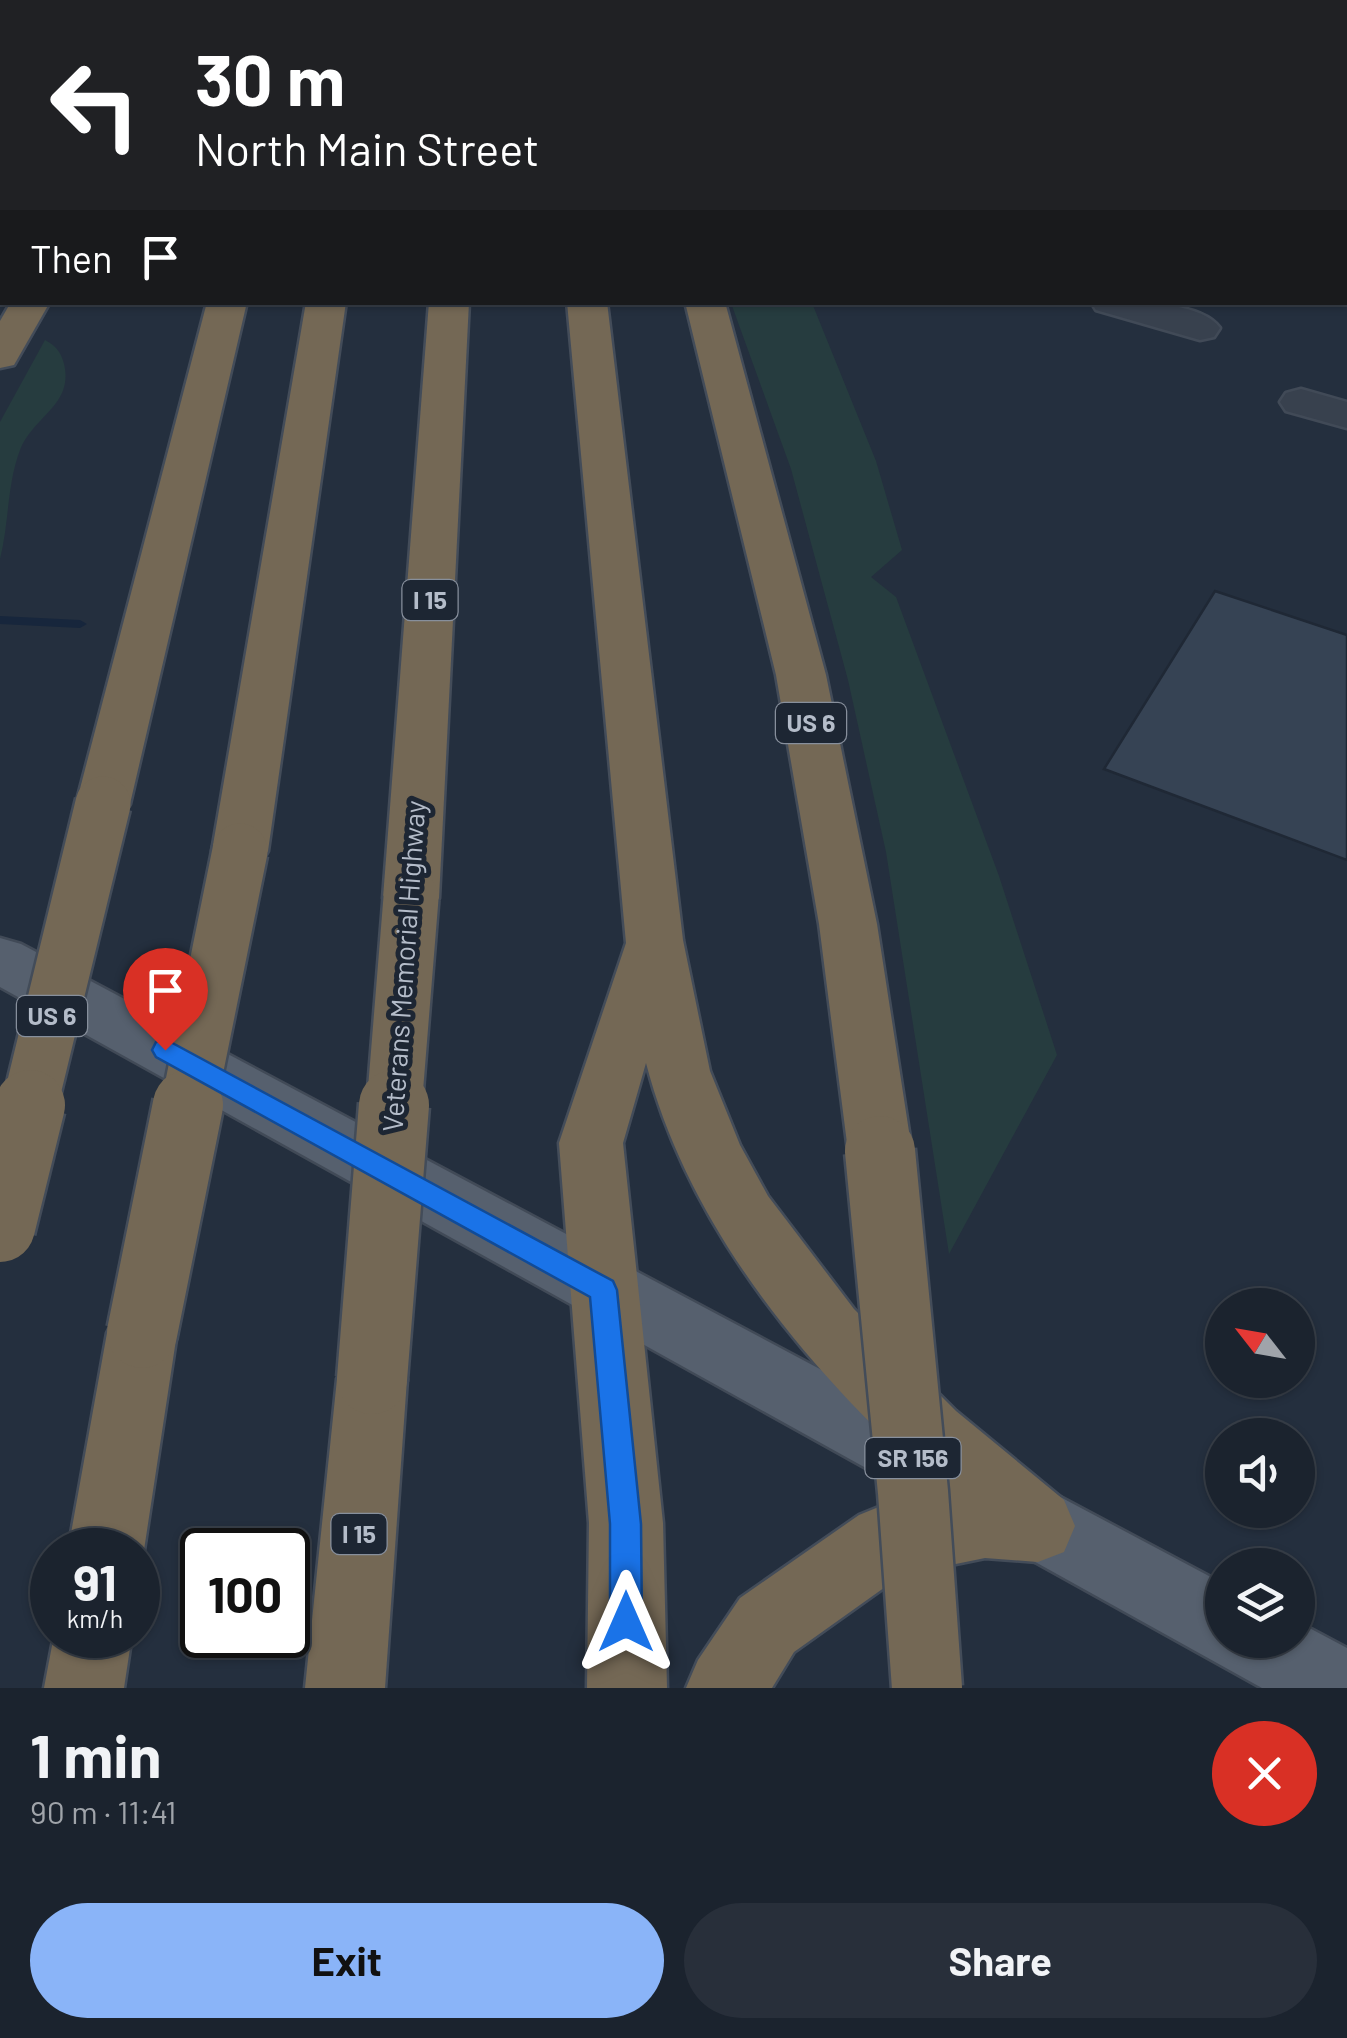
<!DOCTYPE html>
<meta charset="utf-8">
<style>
:root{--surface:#1b232e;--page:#282f3a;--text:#f1f3f6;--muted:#a0a4aa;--line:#39404a;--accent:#8ab4f8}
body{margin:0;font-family:Barlow,sans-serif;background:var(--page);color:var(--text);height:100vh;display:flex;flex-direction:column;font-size:38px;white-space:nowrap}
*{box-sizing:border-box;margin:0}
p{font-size:32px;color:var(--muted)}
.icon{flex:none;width:55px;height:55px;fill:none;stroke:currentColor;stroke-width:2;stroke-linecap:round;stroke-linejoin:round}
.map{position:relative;height:1688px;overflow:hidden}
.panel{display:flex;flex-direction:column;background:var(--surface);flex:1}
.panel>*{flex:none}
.top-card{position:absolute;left:0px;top:0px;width:1348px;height:305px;box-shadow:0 2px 8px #0004,0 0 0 2px var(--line);background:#202124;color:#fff;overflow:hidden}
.needle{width:65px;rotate:301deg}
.tools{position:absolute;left:1205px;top:1288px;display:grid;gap:20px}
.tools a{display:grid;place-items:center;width:110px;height:110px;border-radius:50%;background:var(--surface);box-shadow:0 2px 8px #0004,0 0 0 2px var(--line);font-size:50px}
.speed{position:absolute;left:30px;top:1528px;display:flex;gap:20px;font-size:50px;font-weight:700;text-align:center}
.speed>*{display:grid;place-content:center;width:130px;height:130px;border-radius:50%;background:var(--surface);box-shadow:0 2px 8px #0004,0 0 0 2px var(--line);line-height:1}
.speed small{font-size:25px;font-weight:400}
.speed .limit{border:5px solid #111;border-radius:15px;background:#fff;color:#111}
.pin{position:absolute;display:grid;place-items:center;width:85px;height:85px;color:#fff;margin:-102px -42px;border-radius:50% 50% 50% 0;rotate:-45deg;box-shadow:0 0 10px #0007}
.pin .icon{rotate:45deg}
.me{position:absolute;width:110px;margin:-55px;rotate:0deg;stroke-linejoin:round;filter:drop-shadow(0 0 8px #0008)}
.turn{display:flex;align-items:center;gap:35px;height:210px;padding:0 30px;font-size:45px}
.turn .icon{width:130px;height:130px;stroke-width:2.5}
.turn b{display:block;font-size:70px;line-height:85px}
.then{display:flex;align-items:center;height:95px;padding:0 30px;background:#0003;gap:20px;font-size:38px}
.round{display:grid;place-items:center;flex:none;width:105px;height:105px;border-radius:52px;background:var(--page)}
.summary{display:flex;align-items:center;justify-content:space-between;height:170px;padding:0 30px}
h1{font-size:60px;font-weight:700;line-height:75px}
.cta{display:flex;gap:20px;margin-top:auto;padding:20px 30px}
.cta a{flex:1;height:115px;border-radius:60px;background:var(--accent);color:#111;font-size:40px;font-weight:700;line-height:115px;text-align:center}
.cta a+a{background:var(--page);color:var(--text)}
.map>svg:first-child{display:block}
.green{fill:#263c3f}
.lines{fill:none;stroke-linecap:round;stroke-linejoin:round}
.stream{fill:#17263c;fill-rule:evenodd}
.building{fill:#364354;stroke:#1f2835;stroke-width:2.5}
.minor-casing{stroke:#414a57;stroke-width:5}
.major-casing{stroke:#414a57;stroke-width:5}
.highway-casing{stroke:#434c59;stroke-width:5}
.minor{fill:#38414e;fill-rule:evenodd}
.major{fill:#56606e;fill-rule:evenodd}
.highway{fill:#746855;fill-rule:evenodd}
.highway-bridge-far1-casing{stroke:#434c59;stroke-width:60;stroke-linecap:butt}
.highway-bridge-casing{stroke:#434c59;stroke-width:75;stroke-linecap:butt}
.highway-bridge-far1{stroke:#746855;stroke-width:55}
.highway-bridge{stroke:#746855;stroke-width:70}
.route{fill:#1a73e8;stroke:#114b97;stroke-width:2.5}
.labels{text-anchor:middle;stroke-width:10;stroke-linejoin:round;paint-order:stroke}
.shield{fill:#1d2633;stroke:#878f9c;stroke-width:2.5}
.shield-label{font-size:25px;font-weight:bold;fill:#b4bcc9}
.street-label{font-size:28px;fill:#b4bcc9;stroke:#1d2633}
</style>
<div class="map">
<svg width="1347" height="1688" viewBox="0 0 1347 1688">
<rect width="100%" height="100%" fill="#242f3e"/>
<!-- green -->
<g class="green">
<path d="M731,303H812L876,461L902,550L871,577L896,597L999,876L1057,1055L949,1254L886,852L848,680L791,469Z"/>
<path d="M45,340C56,346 61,352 64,364C74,405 33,416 20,450C7,484 9,524 0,559V422Z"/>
</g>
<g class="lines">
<!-- stream -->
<path class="stream" d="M0,616L80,620L87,624L80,628L0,624Z"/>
</g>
<!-- building -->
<path class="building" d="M1215,591L1347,635V860L1104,769Z"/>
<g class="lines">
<defs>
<g id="minor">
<path d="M1285,0H1325L1326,2H1286Z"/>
<path d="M2,194V219L0,220V195Z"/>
<path d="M1091,302C1123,302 1200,299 1220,328L1214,337L1200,340L1096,310Z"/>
<path d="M1301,389L1347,402V428L1286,411L1280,402L1286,393Z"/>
</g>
<path id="major" d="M0,938L21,944L1222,1583V1640H1298V1622L1347,1648V1688H1262L0,987Z"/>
<g id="highway">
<rect x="454" y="0" width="30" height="2"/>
<rect x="538" y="0" width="30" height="2"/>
<rect x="606" y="0" width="30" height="2"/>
<path d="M11,302H50L14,365L0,368V321Z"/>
<path d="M207,302H247L130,804L122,817L103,823L84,817L76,804Z"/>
<path d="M306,302H346L268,851L260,865L240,871L220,865L212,851Z"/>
<path d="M429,302H469L439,898L431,913L411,919L391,913L383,898Z"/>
<path d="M567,302H607L683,940L710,1071L740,1145L768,1196L854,1309L956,1411L1064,1500L1075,1526L1064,1552L1038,1562L985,1558L902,1575L794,1652L772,1688H686L698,1660L740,1598L859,1515L886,1504L944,1493C815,1377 691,1235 646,1063L623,1143L663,1523L667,1688H587L589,1523L559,1143L626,943Z"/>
<path d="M685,302H725L826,675L877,924L912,1151L903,1170L880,1178L857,1170L848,1151L819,924L776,675Z"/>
<path d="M142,1302L166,1311L177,1333L144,1550L138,1565V1550H68L107,1333L118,1311Z"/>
<path d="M372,1347L397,1356L407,1379L385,1688H305L337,1379L347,1356Z"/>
<path d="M54,1635H132L124,1688H44Z"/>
</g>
</defs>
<!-- minor casing -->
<use href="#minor" class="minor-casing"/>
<!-- major casing -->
<use href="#major" class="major-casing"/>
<!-- highway casing -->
<use href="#highway" class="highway-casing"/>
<!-- minor -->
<use href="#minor" class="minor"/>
<!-- major -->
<use href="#major" class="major"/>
<!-- highway -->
<use href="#highway" class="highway"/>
<defs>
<g id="highway-bridge-far1">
<path d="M29,1108L103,804"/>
<path d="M188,1108L240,851"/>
<path d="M394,1108L411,898"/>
</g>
<g id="highway-bridge">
<path d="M880,1151L913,1492L927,1688"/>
<path d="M0,1227L30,1105"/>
<path d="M142,1333L188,1105"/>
<path d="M372,1379L394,1105"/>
</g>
</defs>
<!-- highway-bridge-far1 casing -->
<use href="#highway-bridge-far1" class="highway-bridge-far1-casing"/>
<!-- highway-bridge casing -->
<use href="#highway-bridge" class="highway-bridge-casing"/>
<!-- highway-bridge-far1 -->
<use href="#highway-bridge-far1" class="highway-bridge-far1"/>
<!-- highway-bridge -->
<use href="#highway-bridge" class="highway-bridge"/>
</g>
<!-- route -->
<path class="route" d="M165,1039L613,1281L617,1290L641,1524L642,1622L638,1634L626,1638L615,1634L610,1622V1524L590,1297L156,1057L152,1050L156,1042Z"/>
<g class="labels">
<!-- shield labels -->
<g class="shield">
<rect x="402.5" y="580" width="55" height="40" rx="8"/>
<rect x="776" y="703" width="70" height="40" rx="8"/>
<rect x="17" y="996" width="70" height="40" rx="8"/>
<rect x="865.5" y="1438" width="95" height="40" rx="8"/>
<rect x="331.5" y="1514" width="55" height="40" rx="8"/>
</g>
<g class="shield-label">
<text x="430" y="609">I 15</text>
<text x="811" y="732">US 6</text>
<text x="52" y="1025">US 6</text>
<text x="913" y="1467">SR 156</text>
<text x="359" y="1543">I 15</text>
</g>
<!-- street labels -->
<g class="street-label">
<text transform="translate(404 966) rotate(-86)" y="10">Veterans Memorial Highway</text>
</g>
</g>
</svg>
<div class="tools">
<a><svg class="needle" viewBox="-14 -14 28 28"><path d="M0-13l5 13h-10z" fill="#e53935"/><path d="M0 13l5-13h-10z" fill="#a0a4aa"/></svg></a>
<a><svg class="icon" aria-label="sound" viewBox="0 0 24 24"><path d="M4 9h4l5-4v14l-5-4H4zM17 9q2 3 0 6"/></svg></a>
<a><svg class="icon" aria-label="layers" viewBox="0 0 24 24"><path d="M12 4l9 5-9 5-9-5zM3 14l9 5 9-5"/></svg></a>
</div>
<div class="speed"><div>91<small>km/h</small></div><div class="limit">100</div></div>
<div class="pin" style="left:165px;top:1050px;background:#d93025"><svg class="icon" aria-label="arrive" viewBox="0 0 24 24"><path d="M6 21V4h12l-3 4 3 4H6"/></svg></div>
<svg class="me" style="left:626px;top:1622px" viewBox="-20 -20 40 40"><path d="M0-17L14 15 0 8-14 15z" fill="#1a73e8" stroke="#fff" stroke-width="4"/></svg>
<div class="top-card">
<div class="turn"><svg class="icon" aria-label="left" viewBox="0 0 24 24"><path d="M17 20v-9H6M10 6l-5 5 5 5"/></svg><div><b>30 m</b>North Main Street</div></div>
<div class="then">Then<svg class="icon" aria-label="arrive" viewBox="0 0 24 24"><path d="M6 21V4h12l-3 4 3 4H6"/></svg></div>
</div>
</div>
<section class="panel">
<div class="summary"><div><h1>1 min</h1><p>90 m · 11:41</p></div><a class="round" style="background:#d93025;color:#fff"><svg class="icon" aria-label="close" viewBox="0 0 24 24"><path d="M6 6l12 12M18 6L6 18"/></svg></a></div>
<div class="cta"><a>Exit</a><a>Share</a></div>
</section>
